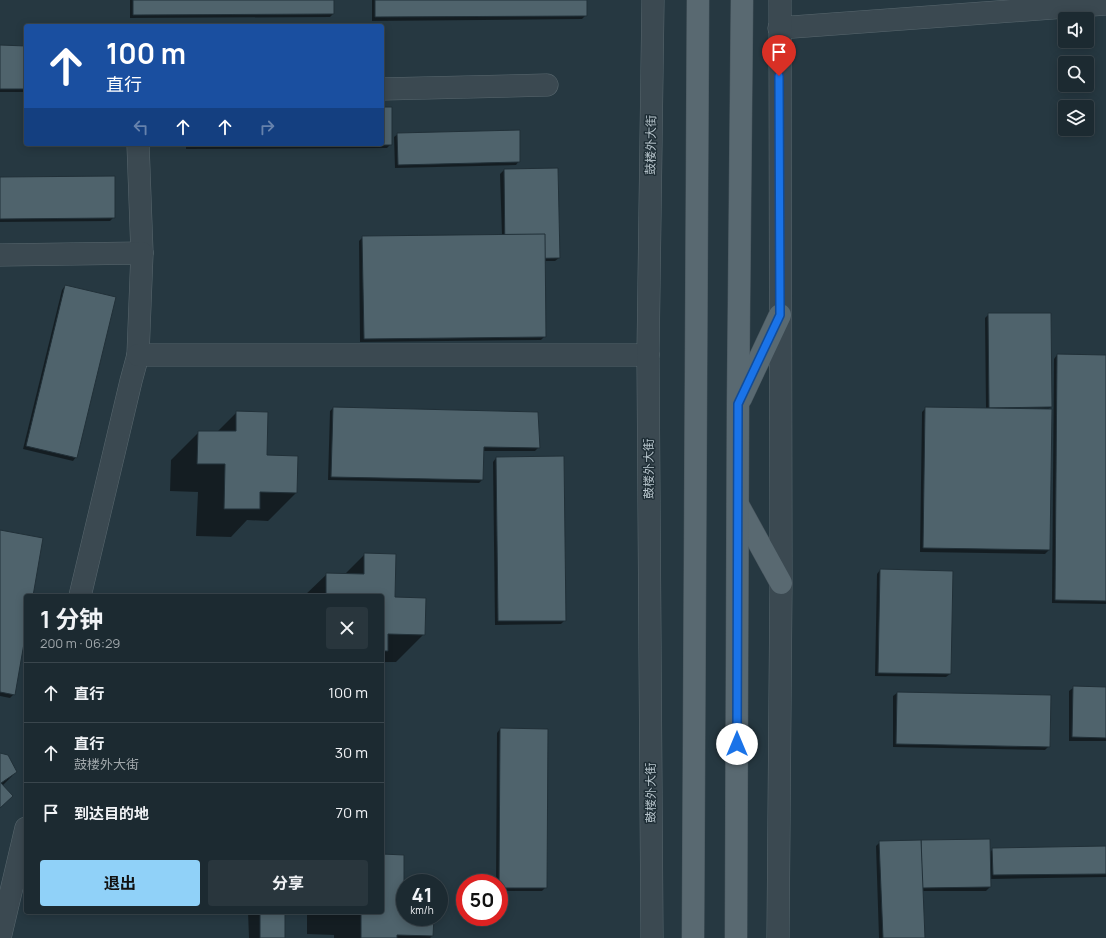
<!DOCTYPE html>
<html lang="zh">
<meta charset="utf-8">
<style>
:root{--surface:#1c2a31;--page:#29363d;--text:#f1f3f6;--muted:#a0a7ab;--line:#3a464d;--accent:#90d1f8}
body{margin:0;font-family:Manrope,"Noto Sans SC",sans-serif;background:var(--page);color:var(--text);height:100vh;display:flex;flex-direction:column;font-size:15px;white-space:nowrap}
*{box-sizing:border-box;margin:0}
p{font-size:13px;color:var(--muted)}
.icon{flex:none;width:22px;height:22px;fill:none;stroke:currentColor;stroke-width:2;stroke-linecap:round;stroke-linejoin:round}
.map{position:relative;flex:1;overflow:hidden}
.side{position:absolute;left:24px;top:594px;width:360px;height:320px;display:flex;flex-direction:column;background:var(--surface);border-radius:4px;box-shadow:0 2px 10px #0003,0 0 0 1px var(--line)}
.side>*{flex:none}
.banner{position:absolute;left:24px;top:24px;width:360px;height:122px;border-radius:4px;box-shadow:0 2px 10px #0003,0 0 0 1px var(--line);background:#1a4fa0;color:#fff;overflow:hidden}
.buttons{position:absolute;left:1058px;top:12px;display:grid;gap:8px}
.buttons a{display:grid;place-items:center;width:36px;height:36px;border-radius:4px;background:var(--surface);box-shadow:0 2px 10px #0003,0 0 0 1px var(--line);font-size:20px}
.speed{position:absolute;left:396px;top:874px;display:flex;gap:8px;font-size:20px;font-weight:700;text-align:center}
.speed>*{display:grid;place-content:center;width:52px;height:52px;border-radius:50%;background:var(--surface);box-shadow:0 2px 10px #0003,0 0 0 1px var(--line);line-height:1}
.speed small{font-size:10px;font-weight:400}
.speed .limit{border:6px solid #d22;background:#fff;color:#111}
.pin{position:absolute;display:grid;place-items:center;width:34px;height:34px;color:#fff;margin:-41px -17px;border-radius:50% 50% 50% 0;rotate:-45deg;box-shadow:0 0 4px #0007}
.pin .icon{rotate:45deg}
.me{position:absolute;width:44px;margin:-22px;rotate:0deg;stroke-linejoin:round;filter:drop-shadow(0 0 3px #0008)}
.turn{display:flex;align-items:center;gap:14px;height:84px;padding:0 16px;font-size:18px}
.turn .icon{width:52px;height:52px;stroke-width:2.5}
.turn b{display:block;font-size:28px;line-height:34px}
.lanes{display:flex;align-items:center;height:38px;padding:0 16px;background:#0003;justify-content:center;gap:20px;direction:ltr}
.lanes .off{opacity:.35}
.round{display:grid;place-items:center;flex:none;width:42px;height:42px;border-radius:4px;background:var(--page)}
.head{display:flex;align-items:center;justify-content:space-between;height:68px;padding:0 16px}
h1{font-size:24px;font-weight:700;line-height:30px}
.primary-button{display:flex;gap:8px;margin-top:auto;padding:8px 16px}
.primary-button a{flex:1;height:46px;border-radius:4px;background:var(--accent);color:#111;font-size:16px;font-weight:700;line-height:46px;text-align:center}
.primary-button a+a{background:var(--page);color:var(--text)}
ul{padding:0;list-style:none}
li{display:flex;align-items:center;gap:12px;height:60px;padding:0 16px;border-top:1px solid var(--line)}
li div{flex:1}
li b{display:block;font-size:15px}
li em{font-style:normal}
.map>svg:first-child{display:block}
.shadow{fill:#0007}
.building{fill:#4f636c;stroke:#213038}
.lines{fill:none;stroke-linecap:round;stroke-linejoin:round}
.minor-casing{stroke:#58676e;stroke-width:23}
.major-casing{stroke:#47555d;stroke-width:23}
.minor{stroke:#3b4951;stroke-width:22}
.major{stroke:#596971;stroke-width:22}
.route-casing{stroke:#114b97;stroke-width:10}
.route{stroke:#1a73e8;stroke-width:7}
.labels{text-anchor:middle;stroke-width:3;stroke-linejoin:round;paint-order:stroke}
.street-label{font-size:12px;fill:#b7c4cb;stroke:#1f2e36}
</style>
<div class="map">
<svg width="1106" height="938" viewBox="0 0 1106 938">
<rect width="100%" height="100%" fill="#263841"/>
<!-- shadow -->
<g class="shadow">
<path d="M130,0H333V14L330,17L130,18Z"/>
<path d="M372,0H586V15L582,19L372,21Z"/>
<path d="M0,46L26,47V92H0Z"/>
<path d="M382,108L391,144L387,148L186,149V144H382Z"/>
<path d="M398,134L519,161L516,165L395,168L394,137Z"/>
<path d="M504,170L559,258L555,261H544L545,336L541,340L360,342L359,241L363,237L502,236L500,174Z"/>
<path d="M0,178L114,217L110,221L0,222Z"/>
<path d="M65,286L76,457L73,461L23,449L62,290Z"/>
<path d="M989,314L1051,407L1047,410H1051L1049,550L1045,554L920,552L922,412L926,408L986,409L985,318Z"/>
<path d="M1057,355L1106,356V604L1052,603L1054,359Z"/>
<path d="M333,408L539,447L535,451H483L482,480L479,483L328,480L330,411Z"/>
<path d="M237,412L266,456L296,493L268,521L247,520L231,537L196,536L198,492L170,491L171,460L199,432H217Z"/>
<path d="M496,458L565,620L561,624L495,625L493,462Z"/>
<path d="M0,531L32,596H26V627L14,694L10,698L0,696Z"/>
<path d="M365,554L394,598L424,634L396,662H382V596H304L327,574H345Z"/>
<path d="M880,570L950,674L946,677L875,676L877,574Z"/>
<path d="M1073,688H1106V741H1069V691Z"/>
<path d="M897,693L1049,746L1045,750L893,747V696Z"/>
<path d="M500,729L546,887L542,891H499V883H496L497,733Z"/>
<path d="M0,754L16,772L2,786L0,807Z"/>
<path d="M880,842L990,852L993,849L1106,847V877L990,879V887L986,891H922L924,938H879L876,846Z"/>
<path d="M382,855L403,899H405V917H433L432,936L430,938H334V935L307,934V912H382Z"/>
<path d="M248,912H284V938H249Z"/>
</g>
<!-- building -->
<g class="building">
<path d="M133,0H334V14L133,15Z"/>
<path d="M375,0H587V16L375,17Z"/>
<path d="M0,45L26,46V89H0Z"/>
<path d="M382,107H392V145L189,146V144H382Z"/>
<path d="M520,130V162L398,165L397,133Z"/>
<path d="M558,168L560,258L505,259L504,169Z"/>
<path d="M115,176V218L0,219V177Z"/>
<path d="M545,234L546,337L364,339L362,236Z"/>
<path d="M65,285L116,297L77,458L26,446Z"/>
<path d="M988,313H1051L1052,407L989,408Z"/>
<path d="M1057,354L1106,355V601L1055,600Z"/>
<path d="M333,407L538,412L540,448L484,447L483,480L331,477Z"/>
<path d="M925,407L1052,409L1050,550L923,548Z"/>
<path d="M236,411L268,412L267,455L298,456L297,493L260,492V509H224L225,464H197L198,431H236Z"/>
<path d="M564,456L566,621H498L496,457Z"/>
<path d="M0,530L43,538L33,596H26V632L15,695L0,692Z"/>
<path d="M364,553L396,554L395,597L426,598L425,635L388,634V651H382V596H326V573L364,574Z"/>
<path d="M880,569L953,571L951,674L878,673Z"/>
<path d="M1073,686L1106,687V738L1072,737Z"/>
<path d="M897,692L1051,695L1050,747L896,744Z"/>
<path d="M500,728L548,729L547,888H499Z"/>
<path d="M0,753L8,755L17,772L1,783L13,796L0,808Z"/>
<path d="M990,839L991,887L922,888L921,840Z"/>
<path d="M921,840L925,938H883L879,841Z"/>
<path d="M1106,846V874L993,875L992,848Z"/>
<path d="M382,854L404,855V898H405V917H434L433,936L397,935V938H361V912H382Z"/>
<rect x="260" y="912" width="25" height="26"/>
</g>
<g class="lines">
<defs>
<g id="minor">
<path d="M779,28L1106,4"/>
<path d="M382,89L547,85"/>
<path d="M138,144L142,253"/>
<path d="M0,255L142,253L138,355L131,381L80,596"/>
<path d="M138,355H648"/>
<path d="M0,938L26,828"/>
<path d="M652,938L648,355L653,0"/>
<path d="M778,938L781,583L780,0"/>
</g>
<g id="major">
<path d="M741,398L780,315"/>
<path d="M738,505L781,583"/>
<path d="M693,938L698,0"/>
<path d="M736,938L738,404L742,0"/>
</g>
</defs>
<!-- minor casing -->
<use href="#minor" class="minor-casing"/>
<!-- major casing -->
<use href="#major" class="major-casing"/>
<!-- minor -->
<use href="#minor" class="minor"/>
<!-- major -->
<use href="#major" class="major"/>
</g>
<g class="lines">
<defs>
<path id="route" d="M737,744L738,404L780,315L779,76"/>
</defs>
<!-- route casing -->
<use href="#route" class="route-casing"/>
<!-- route -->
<use href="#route" class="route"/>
</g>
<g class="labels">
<!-- street labels -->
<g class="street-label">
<text transform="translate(651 145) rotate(-89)" y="4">鼓楼外大街</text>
<text transform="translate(649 469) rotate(-90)" y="4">鼓楼外大街</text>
<text transform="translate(651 793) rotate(-90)" y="4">鼓楼外大街</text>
</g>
</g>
</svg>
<div class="buttons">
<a><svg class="icon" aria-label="sound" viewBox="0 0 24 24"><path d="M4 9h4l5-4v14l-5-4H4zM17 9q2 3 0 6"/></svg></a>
<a><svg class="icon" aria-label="search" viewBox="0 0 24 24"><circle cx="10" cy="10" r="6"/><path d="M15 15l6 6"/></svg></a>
<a><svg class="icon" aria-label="layers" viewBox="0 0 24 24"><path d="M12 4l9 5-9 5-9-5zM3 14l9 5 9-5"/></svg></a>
</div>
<div class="speed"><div>41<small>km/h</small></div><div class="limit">50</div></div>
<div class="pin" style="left:779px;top:76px;background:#d93025"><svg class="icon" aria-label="arrive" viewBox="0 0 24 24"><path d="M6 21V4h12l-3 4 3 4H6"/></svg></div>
<svg class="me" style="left:737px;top:744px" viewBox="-20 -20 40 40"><circle r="19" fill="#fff"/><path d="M0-13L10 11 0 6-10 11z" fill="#1a73e8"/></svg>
<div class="banner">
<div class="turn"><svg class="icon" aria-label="ahead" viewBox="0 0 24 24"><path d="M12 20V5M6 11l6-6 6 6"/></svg><div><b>100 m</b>直行</div></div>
<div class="lanes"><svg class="icon off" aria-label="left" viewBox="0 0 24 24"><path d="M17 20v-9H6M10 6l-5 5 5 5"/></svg><svg class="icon" aria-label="ahead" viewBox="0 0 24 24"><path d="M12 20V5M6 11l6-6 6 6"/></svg><svg class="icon" aria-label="ahead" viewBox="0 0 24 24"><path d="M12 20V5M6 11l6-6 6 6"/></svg><svg class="icon off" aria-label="right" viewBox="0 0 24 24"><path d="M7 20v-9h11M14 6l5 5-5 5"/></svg></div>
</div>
<section class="side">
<div class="head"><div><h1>1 分钟</h1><p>200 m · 06:29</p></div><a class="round"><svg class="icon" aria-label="close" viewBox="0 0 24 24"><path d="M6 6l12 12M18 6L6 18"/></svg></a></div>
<ul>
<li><svg class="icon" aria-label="ahead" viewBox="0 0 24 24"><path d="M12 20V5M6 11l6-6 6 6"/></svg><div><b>直行</b></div><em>100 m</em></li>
<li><svg class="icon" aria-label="ahead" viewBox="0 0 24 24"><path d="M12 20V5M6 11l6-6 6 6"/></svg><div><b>直行</b><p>鼓楼外大街</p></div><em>30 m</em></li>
<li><svg class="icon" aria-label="arrive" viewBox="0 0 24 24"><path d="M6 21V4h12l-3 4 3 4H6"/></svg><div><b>到达目的地</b></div><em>70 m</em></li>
</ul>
<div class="primary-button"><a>退出</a><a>分享</a></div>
</section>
</div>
